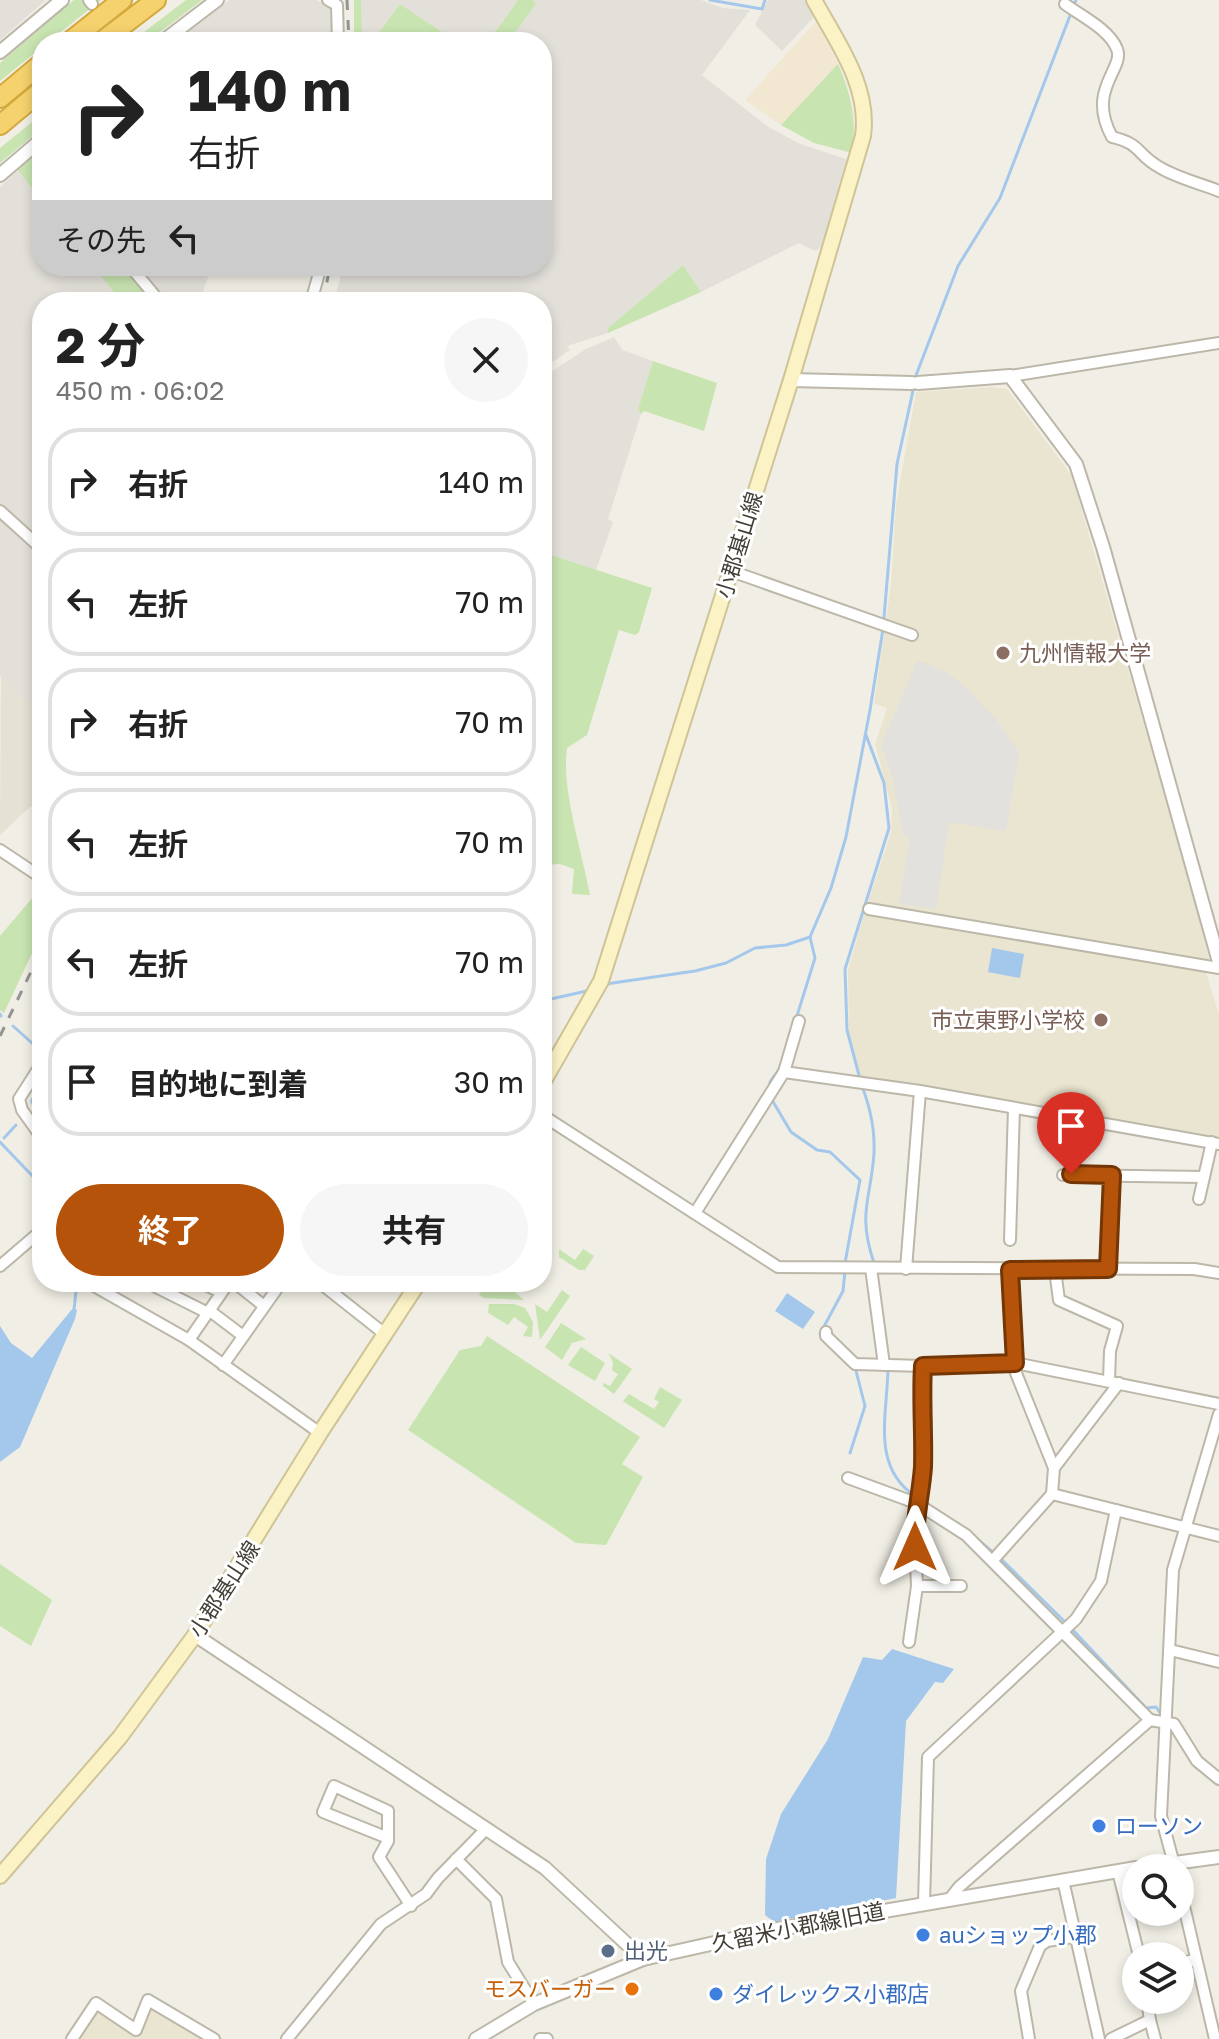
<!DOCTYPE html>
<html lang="ja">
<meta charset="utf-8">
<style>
:root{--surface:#fff;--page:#f6f6f6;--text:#222;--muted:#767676;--line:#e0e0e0;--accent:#b45309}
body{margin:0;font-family:"Golos Text","Noto Sans JP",sans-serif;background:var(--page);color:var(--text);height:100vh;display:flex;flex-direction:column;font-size:30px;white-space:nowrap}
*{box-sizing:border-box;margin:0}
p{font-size:26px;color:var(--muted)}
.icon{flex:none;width:44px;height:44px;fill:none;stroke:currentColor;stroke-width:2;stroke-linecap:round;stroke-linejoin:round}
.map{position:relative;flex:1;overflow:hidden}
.side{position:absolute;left:32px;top:292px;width:520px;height:1000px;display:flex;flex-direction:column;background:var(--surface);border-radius:32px;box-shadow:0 4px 12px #0003}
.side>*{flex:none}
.banner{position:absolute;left:32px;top:32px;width:520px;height:244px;border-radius:32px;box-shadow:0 4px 12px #0003;background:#fff;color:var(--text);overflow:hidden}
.controls{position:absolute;left:1122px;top:1854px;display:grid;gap:16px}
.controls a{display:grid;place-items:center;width:72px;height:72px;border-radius:50%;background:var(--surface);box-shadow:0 4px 12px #0003;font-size:40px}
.pin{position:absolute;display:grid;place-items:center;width:68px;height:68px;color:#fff;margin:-82px -34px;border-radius:50% 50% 50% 0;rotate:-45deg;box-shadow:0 0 8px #0007}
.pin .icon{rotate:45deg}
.me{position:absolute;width:88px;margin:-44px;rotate:0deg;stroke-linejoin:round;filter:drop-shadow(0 0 6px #0008)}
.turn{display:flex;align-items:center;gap:28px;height:168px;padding:0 24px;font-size:36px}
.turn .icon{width:104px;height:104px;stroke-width:2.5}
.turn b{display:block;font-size:56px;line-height:68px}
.then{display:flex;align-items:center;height:76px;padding:0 24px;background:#0003;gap:16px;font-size:30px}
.round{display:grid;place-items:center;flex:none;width:84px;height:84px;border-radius:42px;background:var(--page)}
.head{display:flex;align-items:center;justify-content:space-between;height:136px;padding:0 24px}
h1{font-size:48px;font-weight:700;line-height:60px}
.button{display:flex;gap:16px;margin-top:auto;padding:16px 24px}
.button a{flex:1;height:92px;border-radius:48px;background:var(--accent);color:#fff;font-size:32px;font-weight:700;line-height:92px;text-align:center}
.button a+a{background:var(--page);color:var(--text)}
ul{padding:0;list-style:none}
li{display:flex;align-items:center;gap:24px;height:108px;margin:0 16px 12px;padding:0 8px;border:4px solid var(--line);border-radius:32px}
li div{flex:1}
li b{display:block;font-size:30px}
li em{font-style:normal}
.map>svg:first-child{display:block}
.residential{fill:#e5e1d3}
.commercial{fill:#f2e7d1}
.industrial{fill:#e3e0da}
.education{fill:#eae5d0}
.green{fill:#c8e4b0}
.parking{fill:#e2e1dd}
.water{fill:#a4c8eb}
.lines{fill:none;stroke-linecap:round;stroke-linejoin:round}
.stream{stroke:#a4c8eb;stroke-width:3}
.minor-casing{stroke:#bcb7a8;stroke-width:14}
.tertiary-casing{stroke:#bcb7a8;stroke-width:16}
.secondary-casing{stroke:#cfc497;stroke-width:18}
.motorway-casing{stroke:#d3a83d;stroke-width:22}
.minor{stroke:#fff;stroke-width:10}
.tertiary{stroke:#fff;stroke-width:12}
.secondary{stroke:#fbf2c6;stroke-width:14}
.motorway{stroke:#f5d26d;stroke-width:18}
.rail{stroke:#949494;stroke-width:3;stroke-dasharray:10 10;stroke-linecap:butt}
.route-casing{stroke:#753606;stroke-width:20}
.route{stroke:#b45309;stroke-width:14}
.education-dot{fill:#8d6e63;stroke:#fff;stroke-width:3}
.shop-dot{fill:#3f7fe0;stroke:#fff;stroke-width:3}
.service-dot{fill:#5c6f8a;stroke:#fff;stroke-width:3}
.food-dot{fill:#e8710a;stroke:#fff;stroke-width:3}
.labels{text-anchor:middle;stroke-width:6;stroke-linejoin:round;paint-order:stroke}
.street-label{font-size:22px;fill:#433f35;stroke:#fff}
.education-label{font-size:22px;fill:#785e54;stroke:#fff;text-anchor:start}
.shop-label{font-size:22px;fill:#366cbe;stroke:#fff;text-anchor:start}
.service-label{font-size:22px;fill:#4e5e75;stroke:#fff;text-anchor:start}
.food-label{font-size:22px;fill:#c56008;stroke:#fff;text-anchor:end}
</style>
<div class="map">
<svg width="1219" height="2039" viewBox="0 0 1219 2039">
<rect width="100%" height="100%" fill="#f1efe5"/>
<!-- residential -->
<path class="residential" d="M1,677L26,703L42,691V815L31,806L0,835Z"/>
<!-- commercial -->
<path class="commercial" d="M817,20L838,64L781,125L745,100Z"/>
<!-- industrial -->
<g class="industrial">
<path d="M0,0H46L0,40Z"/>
<path d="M229,0H316L331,7V42H176Z"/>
<path d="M354,0H518L488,42H457L400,4L372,42H354Z"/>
<path d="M532,0H701L723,8L750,10L702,75L767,126L798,143L849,160L823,246L815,251L799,243L701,292L683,265L608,328V333L567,346L570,350L542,369V302H334L343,266H542V42H508L535,4Z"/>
<path d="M768,0H806L814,17L782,51L755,25Z"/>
<path d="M33,157L42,163V266H124L153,302H42V540L0,503V187Z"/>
<path d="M138,266H212L199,302H168Z"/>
<path d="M614,337L622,350L653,361L638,409L641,414L608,519L613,522L596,570L542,552V378L586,349Z"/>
<path d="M0,518L42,554V691L26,703L0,676Z"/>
</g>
<!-- education -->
<g class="education">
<path d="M991,387L1007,389L1072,476L1196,904L1209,959L1206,963L867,905L891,833L892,809L875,744L887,708L874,704L891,585L896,505L916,392Z"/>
<path d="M864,914L1206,972L1219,1015V1139L861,1077L849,1034L848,970Z"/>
<path d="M147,2004L209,2039H74L96,2008L133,2033Z"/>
</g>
<!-- green -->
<g class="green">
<path d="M74,0H101L48,42H42V47L0,81V63Z"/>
<path d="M186,0H202L147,42H131Z"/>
<path d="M354,0H361L362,42H354Z"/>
<path d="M518,0H532L536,4L508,42H488Z"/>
<path d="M400,4L457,42H372Z"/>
<path d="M838,64C851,94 857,120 852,153L814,143L781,125Z"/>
<path d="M42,114V128L0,163V148Z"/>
<path d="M33,157L42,163V201L18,170Z"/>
<path d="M683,265L701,292L608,333V328Z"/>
<path d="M93,266H124L153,302H122Z"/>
<path d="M653,361L717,383L704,431L644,411L641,414L638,409Z"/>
<path d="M542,552L652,588L639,632L635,635L619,630L587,735L567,748C561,789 582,851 590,895L572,894L574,869L560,864L542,865Z"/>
<path d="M39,890L42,893V932L4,1013L0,1010V936Z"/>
<path d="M559,1249L575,1260L583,1249L594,1256L585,1270H579L559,1257Z"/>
<path d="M488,1282H503L524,1300L484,1298L479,1295Z"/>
<path d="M562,1290L570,1296L540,1340L535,1304L547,1312Z"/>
<path d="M489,1304H514L525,1308L533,1322L532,1337L523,1336L528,1327L514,1317L508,1325L488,1313Z"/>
<path d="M561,1323L586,1339L572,1343L562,1360L545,1347Z"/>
<path d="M487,1336L640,1437L622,1464L643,1477L606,1545L576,1543L408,1430L460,1350L481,1346Z"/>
<path d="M581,1347L605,1363L595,1381L568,1365Z"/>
<path d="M608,1353L632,1369L614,1394L603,1386V1383L610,1386L618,1374L612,1370L613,1362Z"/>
<path d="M660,1387L682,1400L664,1428L623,1401L629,1394L654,1409L659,1402L654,1399Z"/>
<path d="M0,1564L52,1600L31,1646L0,1626Z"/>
</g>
<!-- parking -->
<path class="parking" d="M921,661L945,671L969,690L999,723L1019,753L1006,831L949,822L936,909L899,904L910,837L903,836L892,775L881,745L917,662Z"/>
<!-- water -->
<g class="water">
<path d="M992,948L1024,954L1020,978L988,972Z"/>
<path d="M42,1078V1127L30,1101Z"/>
<path d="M787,1293L815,1312L803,1329L775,1311Z"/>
<path d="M73,1308L77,1310L75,1319L20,1447L0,1462V1326L11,1343L32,1358Z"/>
<path d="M892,1649L954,1669L943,1683L935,1682L906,1721L896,1898L774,1922L765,1915L766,1859L781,1814L828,1739L863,1657L882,1660Z"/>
</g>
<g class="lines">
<!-- stream -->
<g class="stream">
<path d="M710,0L762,9L765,0"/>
<path d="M915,378L958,266L1000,198L1076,0"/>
<path d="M606,984L695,971L726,963L755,948L786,945L810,937"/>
<path d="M542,1001L591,990"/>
<path d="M0,1014L1,1016"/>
<path d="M796,1019L815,958L810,937L831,888L846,837L870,710L883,629L897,464L914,386"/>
<path d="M13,1026L42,1052"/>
<path d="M860,1079L847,1030L845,969L889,828L884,783L866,735"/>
<path d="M862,1086C870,1107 875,1131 874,1153C871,1200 857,1212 874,1263"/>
<path d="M771,1088L770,1082L781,1067L790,1033"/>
<path d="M772,1100L791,1132L817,1150L830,1152L860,1180L845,1263"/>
<path d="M4,1138L16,1125"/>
<path d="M0,1142L42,1186"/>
<path d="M74,1310L77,1282"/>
<path d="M823,1337L820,1334L843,1291L845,1271"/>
<path d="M888,1369C887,1417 871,1467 916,1497"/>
<path d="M850,1453L865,1406L855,1367"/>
<path d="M960,1525L994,1553"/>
<path d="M1000,1558L1066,1623"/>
<path d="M1071,1628L1146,1708L1156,1707L1161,1714"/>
</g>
<defs>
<g id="minor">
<path d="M89,0L92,4"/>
<path d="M328,0L337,5L338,42"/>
<path d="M1065,4C1081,16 1109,29 1117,49C1125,69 1086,89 1112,137C1142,144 1136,154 1159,167C1177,178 1199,183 1219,191"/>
<path d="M33,147L42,158"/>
<path d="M130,266L160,302"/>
<path d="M311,302L321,266"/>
<path d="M1004,377L1219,343"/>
<path d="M0,511L42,549"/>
<path d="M731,571L912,635"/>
<path d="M0,850L42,878"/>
<path d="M869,909L1219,968"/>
<path d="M42,1063L19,1099L22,1110L42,1138"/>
<path d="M784,1072L920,1091L1219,1144"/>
<path d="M542,1115L778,1267L1194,1269L1219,1273"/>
<path d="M1071,1174L1074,1118"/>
<path d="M1063,1175L1204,1177"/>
<path d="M1199,1199L1212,1142"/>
<path d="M695,1213L784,1072L799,1021"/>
<path d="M1010,1240L1014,1108"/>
<path d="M0,1266L42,1230"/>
<path d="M871,1268L884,1365"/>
<path d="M906,1269L920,1091"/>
<path d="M1108,1269L1112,1175"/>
<path d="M1010,1270L1016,1373L1054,1468L1052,1494"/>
<path d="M1055,1270L1059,1300L1117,1326L1110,1351L1109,1381"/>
<path d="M87,1282L189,1340L320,1433"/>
<path d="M146,1282L208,1313"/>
<path d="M200,1282L214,1289L219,1282"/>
<path d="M234,1282L264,1306"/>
<path d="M319,1282L386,1335"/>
<path d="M210,1311L243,1336"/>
<path d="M826,1332V1336L855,1364L923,1366"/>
<path d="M189,1340L229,1282"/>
<path d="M223,1365L276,1290"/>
<path d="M1054,1468L1119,1383"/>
<path d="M848,1478L916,1503L966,1535L1150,1720"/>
<path d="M994,1559L1052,1494L1219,1536"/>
<path d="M917,1586H961"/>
<path d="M909,1642L917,1586L914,1515L921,1492L923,1462V1366L1015,1363L1219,1404"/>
<path d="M1170,1650L1219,1662"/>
<path d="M388,1838L323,1812L334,1786L388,1811V1841L379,1857L411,1906"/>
<path d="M456,1859L496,1899L508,1962L534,2004"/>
<path d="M1175,1868L1161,1816L1173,1570L1219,1414"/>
<path d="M1118,1871L1139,1956"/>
<path d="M1063,1880L1099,2039"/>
<path d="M1180,1889L1215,2039"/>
<path d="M948,1901L959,1887L1150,1720L1174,1724L1197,1761L1219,1779"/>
<path d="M924,1904L928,1757L1076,1619L1101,1581L1116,1510"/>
<path d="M1180,1963L1195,1960"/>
<path d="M1150,2020L1155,2039"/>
<path d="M72,2039L96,2003L136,2030L148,2000L214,2039"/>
<path d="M287,2039L381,1924L426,1894L438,1878L486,1829"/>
<path d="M540,2039H547"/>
<path d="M1029,2039L1021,1991L1040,1946L1047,1941L1074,1937"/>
<path d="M1111,2039L1150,2020L1147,2000"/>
</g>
<g id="tertiary">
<path d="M162,42L217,0"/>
<path d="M0,52L62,0"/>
<path d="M0,175L42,139"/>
<path d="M791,380L912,383"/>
<path d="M918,383L1010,376L1076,464L1103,547L1219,962"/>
<path d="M195,1635L545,1868L643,1959"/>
<path d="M1138,1868L1219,1857"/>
<path d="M476,2039L534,2004L643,1959L773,1930L1136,1868"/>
</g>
<g id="secondary">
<path d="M542,1084L601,981L791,380L863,136C870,86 837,42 814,0"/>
<path d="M0,1876L120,1737L195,1635L320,1433L419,1282"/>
</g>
<g id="motorway">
<path d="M69,42L122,0"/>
<path d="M101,42L156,0"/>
<path d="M0,98L42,63"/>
<path d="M0,125L42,90"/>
</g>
</defs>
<!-- minor casing -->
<use href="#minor" class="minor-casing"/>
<!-- tertiary casing -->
<use href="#tertiary" class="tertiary-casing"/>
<!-- secondary casing -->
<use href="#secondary" class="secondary-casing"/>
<!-- motorway casing -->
<use href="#motorway" class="motorway-casing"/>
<!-- minor -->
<use href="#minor" class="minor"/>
<!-- tertiary -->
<use href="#tertiary" class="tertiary"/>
<!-- secondary -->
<use href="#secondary" class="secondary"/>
<!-- motorway -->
<use href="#motorway" class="motorway"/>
<!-- rail -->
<g class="rail">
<path d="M347,0L349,42"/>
<path d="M323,302L330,266"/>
<path d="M0,1036L42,949"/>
</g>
</g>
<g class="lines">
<defs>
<path id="route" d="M915,1547C914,1519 921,1495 923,1467C924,1433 921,1399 923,1366L1015,1363L1010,1270L1108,1269L1112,1175L1071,1174"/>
</defs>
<!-- route casing -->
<use href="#route" class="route-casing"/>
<!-- route -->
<use href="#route" class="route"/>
</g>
<!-- markers -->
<g class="education-dot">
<circle cx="1003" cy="653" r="8"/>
<circle cx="1101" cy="1020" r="8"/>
</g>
<g class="shop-dot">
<circle cx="1099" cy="1826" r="8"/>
<circle cx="923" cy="1935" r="8"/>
<circle cx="716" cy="1994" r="8"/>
</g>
<circle class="service-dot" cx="608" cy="1951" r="8"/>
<circle class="food-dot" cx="632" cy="1989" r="8"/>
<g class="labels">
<!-- street labels -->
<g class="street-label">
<text transform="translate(739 545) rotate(-73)" y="8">小郡基山線</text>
<text transform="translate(224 1589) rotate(-57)" y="8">小郡基山線</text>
<text transform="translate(798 1927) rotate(-11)" y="8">久留米小郡線旧道</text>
</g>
<!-- education labels -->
<g class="education-label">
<text x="1019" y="661">九州情報大学</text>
<text x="1085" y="1028" text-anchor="end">市立東野小学校</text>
</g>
<!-- shop labels -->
<g class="shop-label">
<text x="1115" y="1834">ローソン</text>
<text x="939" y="1943">auショップ小郡</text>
<text x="732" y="2002">ダイレックス小郡店</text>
</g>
<!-- service labels -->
<g class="service-label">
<text x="624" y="1959">出光</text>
</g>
<!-- food labels -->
<g class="food-label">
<text x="616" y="1997">モスバーガー</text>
</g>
</g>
</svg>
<div class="controls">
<a><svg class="icon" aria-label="search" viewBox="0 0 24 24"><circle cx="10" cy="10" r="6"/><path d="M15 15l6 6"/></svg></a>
<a><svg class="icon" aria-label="layers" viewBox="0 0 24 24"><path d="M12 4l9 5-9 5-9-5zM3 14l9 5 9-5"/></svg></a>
</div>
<div class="pin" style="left:1071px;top:1174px;background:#d93025"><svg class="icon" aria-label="arrive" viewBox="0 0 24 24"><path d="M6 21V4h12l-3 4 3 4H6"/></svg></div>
<svg class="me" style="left:915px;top:1547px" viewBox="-20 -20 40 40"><path d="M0-17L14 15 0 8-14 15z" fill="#b45309" stroke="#fff" stroke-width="4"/></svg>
<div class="banner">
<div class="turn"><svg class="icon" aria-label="right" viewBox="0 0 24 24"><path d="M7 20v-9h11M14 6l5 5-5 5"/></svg><div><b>140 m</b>右折</div></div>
<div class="then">その先<svg class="icon" aria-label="left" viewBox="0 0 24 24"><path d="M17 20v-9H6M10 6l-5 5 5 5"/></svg></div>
</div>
<section class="side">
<div class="head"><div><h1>2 分</h1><p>450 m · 06:02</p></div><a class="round"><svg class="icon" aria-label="close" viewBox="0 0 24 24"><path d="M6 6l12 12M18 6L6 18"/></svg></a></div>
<ul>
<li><svg class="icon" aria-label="right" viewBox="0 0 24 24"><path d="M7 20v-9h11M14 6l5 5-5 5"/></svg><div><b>右折</b></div><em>140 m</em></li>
<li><svg class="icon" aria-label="left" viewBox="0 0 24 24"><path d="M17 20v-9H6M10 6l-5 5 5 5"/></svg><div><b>左折</b></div><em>70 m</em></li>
<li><svg class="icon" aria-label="right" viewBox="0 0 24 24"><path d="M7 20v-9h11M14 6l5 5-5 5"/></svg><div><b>右折</b></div><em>70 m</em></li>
<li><svg class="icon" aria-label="left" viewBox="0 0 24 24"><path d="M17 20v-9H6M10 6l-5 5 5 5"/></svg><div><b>左折</b></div><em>70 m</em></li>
<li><svg class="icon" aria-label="left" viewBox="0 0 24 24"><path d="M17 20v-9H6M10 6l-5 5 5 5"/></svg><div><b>左折</b></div><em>70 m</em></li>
<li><svg class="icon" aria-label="arrive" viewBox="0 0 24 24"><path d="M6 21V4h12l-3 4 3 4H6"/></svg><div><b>目的地に到着</b></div><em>30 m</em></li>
</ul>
<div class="button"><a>終了</a><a>共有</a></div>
</section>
</div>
